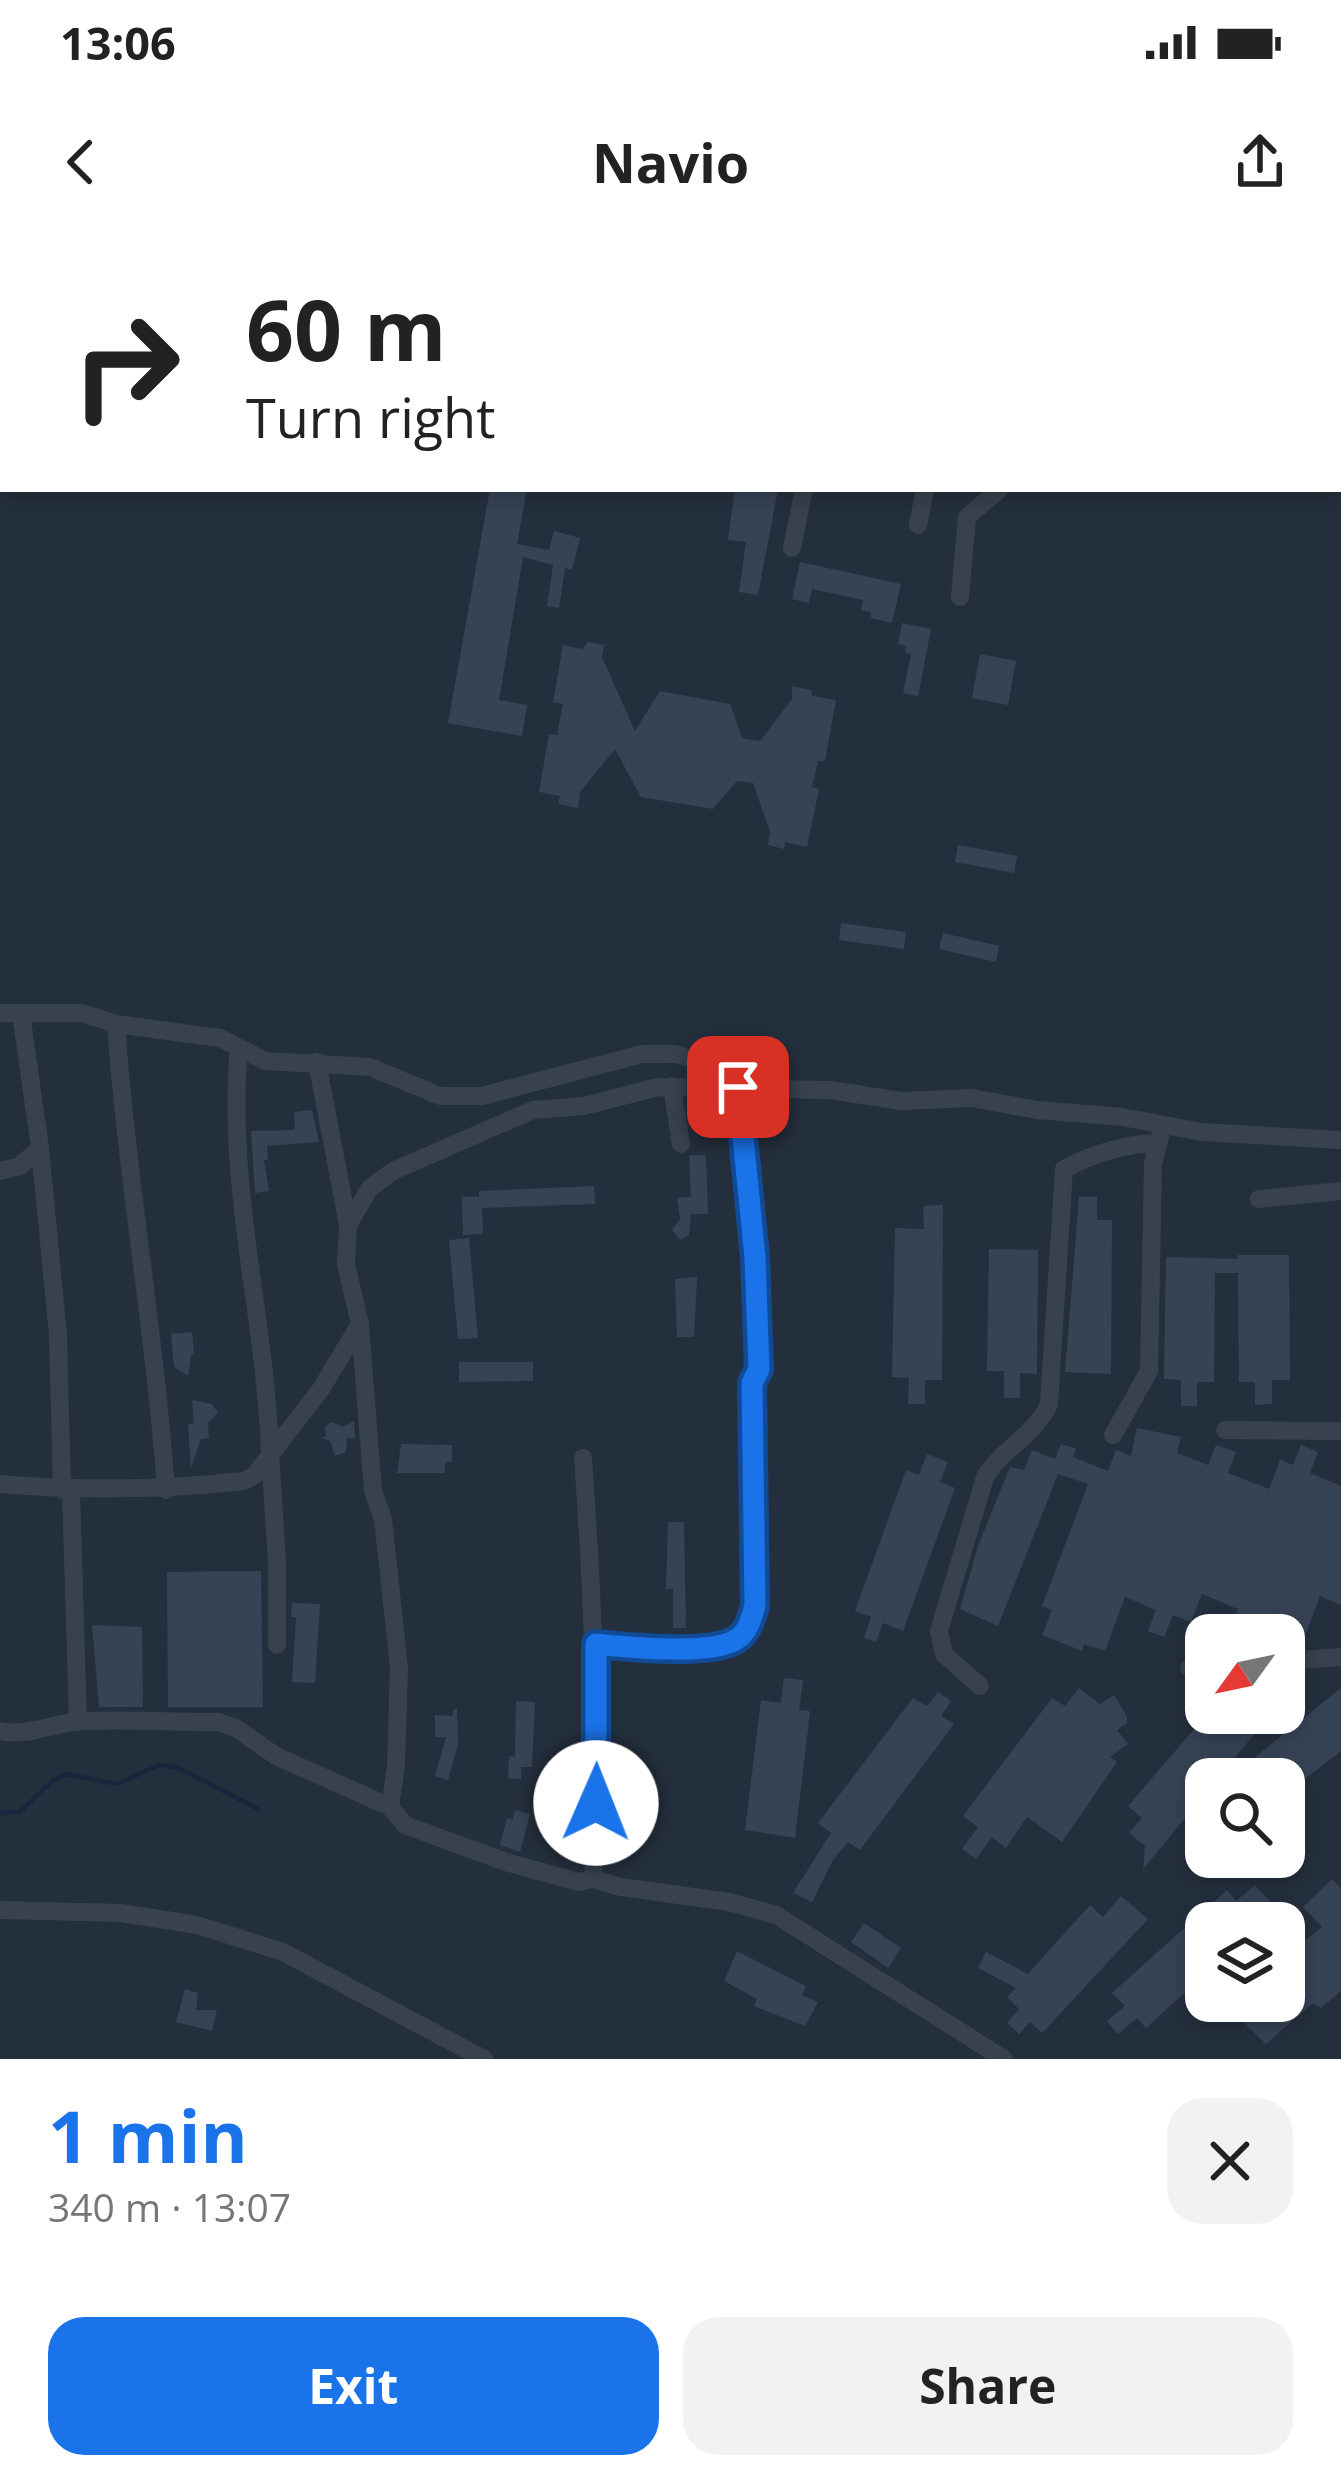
<!DOCTYPE html>
<meta charset="utf-8">
<style>
:root{--surface:#fff;--page:#f2f2f2;--text:#222;--muted:#767676;--accent:#1a73e8}
body{margin:0;font-family:"Open Sans",sans-serif;background:var(--page);color:var(--text);height:100vh;display:flex;flex-direction:column;font-size:45px;white-space:nowrap}
*{box-sizing:border-box;margin:0}
p{font-size:39px;color:var(--muted)}
.icon{flex:none;width:66px;height:66px;fill:none;stroke:currentColor;stroke-width:2;stroke-linecap:round;stroke-linejoin:round}
.map{position:relative;height:1819px;overflow:hidden}
.side{display:flex;flex-direction:column;background:var(--surface);flex:1}
.side>*{flex:none}
.banner{position:absolute;left:0px;top:0px;width:1341px;height:252px;box-shadow:0 6px 18px #0003;background:#fff;color:var(--text);overflow:hidden}
.needle{width:78px;rotate:237deg}
.buttons{position:absolute;left:1185px;top:1374px;display:grid;gap:24px}
.buttons a{display:grid;place-items:center;width:120px;height:120px;border-radius:24px;background:var(--surface);box-shadow:0 6px 18px #0003;font-size:60px}
.pin{position:absolute;display:grid;place-items:center;width:102px;height:102px;color:#fff;margin:-51px;border-radius:24px;box-shadow:0 6px 18px #0006}
.me{position:absolute;width:132px;margin:-66px;rotate:1deg;stroke-linejoin:round;filter:drop-shadow(0 0 9px #0008)}
.turn{display:flex;align-items:center;gap:42px;height:252px;padding:0 48px;font-size:54px}
.turn .icon{width:156px;height:156px;stroke-width:2.5}
.turn b{display:block;font-size:84px;line-height:102px}
.round{display:grid;place-items:center;flex:none;width:126px;height:126px;border-radius:36px;background:var(--page)}
.summary{display:flex;align-items:center;justify-content:space-between;height:204px;padding:0 48px}
h1{font-size:72px;font-weight:700;line-height:90px;color:var(--accent)}
.action{display:flex;gap:24px;margin-top:auto;padding:24px 48px}
.action a{flex:1;height:138px;border-radius:36px;background:var(--accent);color:#fff;font-size:48px;font-weight:700;line-height:138px;text-align:center}
.action a+a{background:var(--page);color:var(--text)}
.status{display:flex;justify-content:space-between;align-items:center;height:84px;padding:0 60px;background:var(--surface);direction:ltr}
.status svg{height:33px;fill:currentColor}
header{display:flex;justify-content:space-between;align-items:center;height:156px;padding:0 48px;background:var(--surface);font-size:54px;font-weight:700}
.map>svg:first-child{display:block}
.lines{fill:none;stroke-linecap:round;stroke-linejoin:round}
.stream{stroke:#17263c;stroke-width:4.5}
.building{fill:#364354}
.minor{stroke:#38414e;stroke-width:18}
.route-casing{stroke:#114b97;stroke-width:30}
.route{stroke:#1a73e8;stroke-width:21}
</style>
<div class="status"><b>13:06</b><svg viewBox="0 0 49 12"><path d="M0 12V9h3v3zM5 12V6h3v6zM10 12V3h3v9zM15 12V0h3v12zM26 1h20v11H26zM47 4h2v5h-2z"/></svg></div>
<header><svg class="icon" aria-label="back" viewBox="0 0 24 24"><path d="M15 5l-7 7 7 7"/></svg>Navio<svg class="icon" aria-label="share" viewBox="0 0 24 24"><path d="M12 15V3M7 8l5-5 5 5M5 13v7h14v-7"/></svg></header>
<div class="map">
<svg width="1341" height="1819" viewBox="0 0 1341 1819">
<rect width="100%" height="100%" fill="#242f3e"/>
<g class="lines">
<!-- stream -->
<path class="stream" d="M0,1573L20,1572L52,1541L65,1534L117,1544L159,1525L179,1528L258,1569"/>
</g>
<!-- building -->
<g class="building">
<path d="M490,249H527L517,304L549,310L554,291L580,298L572,330L565,328L559,368L547,366L553,325L523,317L499,460L527,465L522,496L448,483Z"/>
<path d="M735,249H778L758,355L739,352L746,302L728,300Z"/>
<path d="M800,322L901,344L892,383L871,378L870,372L861,370L863,360L812,349L809,363L792,359Z"/>
<path d="M902,383L931,389L918,456L903,453L911,414L905,413L906,406L898,404Z"/>
<path d="M588,402L604,405L602,417L635,491L660,451L730,464L742,498L760,501L792,459V446L811,450L812,456L836,460L825,521H818L812,547L819,549L807,607L785,602L784,609L768,605L770,592L753,543L737,541L713,569L641,557L615,509L580,552L578,568L558,564L560,556L539,552L549,494L557,495L563,464L553,462L563,405L583,409Z"/>
<path d="M980,414L1016,421L1008,465L972,458Z"/>
<path d="M958,605L1017,616L1014,633L955,622Z"/>
<path d="M841,683L906,692L904,709L839,700Z"/>
<path d="M943,693L999,706L996,722L939,709Z"/>
<path d="M312,870L319,902L267,906L268,920H264L269,951L255,953L251,891L295,890L294,872Z"/>
<path d="M689,915H706L708,974H691L689,995L680,1000L672,990L680,979L677,958L691,957Z"/>
<path d="M594,946L595,964L482,968L483,994L463,995L462,957H479V951Z"/>
<path d="M1079,957H1097V980H1112L1111,1134L1065,1132Z"/>
<path d="M943,965L942,1140H925V1164H908L909,1138L892,1137L895,988L924,989L923,966Z"/>
<path d="M469,998L478,1098L458,1099L449,1000Z"/>
<path d="M989,1009L1038,1010L1037,1134L1020,1133V1158H1004V1131H987Z"/>
<path d="M1238,1015H1289L1290,1140H1272V1164L1255,1165V1142H1239L1238,1033H1215L1214,1142H1197V1166H1181V1140L1164,1139L1166,1017L1238,1019Z"/>
<path d="M697,1037L694,1097H677L675,1039Z"/>
<path d="M192,1092L194,1115H191L188,1136L174,1127L171,1094Z"/>
<path d="M459,1122H533V1141L459,1142Z"/>
<path d="M192,1160L212,1164L218,1173L208,1183L209,1198L201,1199L191,1228L188,1184L194,1183Z"/>
<path d="M354,1181L355,1198H347L346,1212L335,1216L330,1201L322,1198L326,1196L325,1186L332,1182L343,1187Z"/>
<path d="M1137,1188L1181,1197L1177,1213L1208,1225L1216,1205L1236,1212L1228,1233L1269,1249L1280,1220L1293,1225L1301,1205L1318,1212L1310,1233L1341,1246V1365L1320,1356L1305,1395L1253,1375L1246,1392L1232,1386L1238,1369L1202,1354L1191,1382L1173,1375L1164,1397L1148,1391L1156,1370L1125,1357L1105,1411L1084,1404L1082,1411L1042,1395L1052,1370L1042,1366L1088,1244L1058,1234L998,1386L960,1369L978,1306L1010,1227L1024,1230L1032,1210L1055,1219L1061,1204L1076,1209L1073,1217L1108,1231L1116,1210L1131,1216Z"/>
<path d="M401,1204L452,1205V1222H445V1233H397Z"/>
<path d="M927,1214L948,1222L940,1242L955,1248L903,1391L883,1383L876,1402L864,1398L871,1377L855,1371L906,1230L919,1235Z"/>
<path d="M668,1282H684L686,1388H673V1349H666Z"/>
<path d="M261,1331L263,1467H168L167,1332Z"/>
<path d="M292,1363L320,1364L315,1443L292,1442L296,1377H291Z"/>
<path d="M92,1385L142,1387L143,1467H99Z"/>
<path d="M784,1438L803,1440L799,1470L810,1471L795,1598L745,1590L761,1460L781,1463Z"/>
<path d="M1079,1448L1100,1464L1114,1455L1127,1477V1483L1117,1490L1128,1504L1110,1517L1117,1522L1062,1602L1027,1577L1006,1608L992,1597L976,1619L962,1609L978,1587L963,1576L1052,1458L1065,1466Z"/>
<path d="M1341,1448V1511L1284,1555V1539H1228Z"/>
<path d="M938,1452L951,1461L941,1476L954,1484L860,1610L848,1602L833,1620L812,1662L793,1653L831,1593L818,1583L913,1458L927,1466Z"/>
<path d="M516,1461L535,1462L532,1527H521V1539L508,1538L509,1516L515,1517Z"/>
<path d="M454,1469H457L458,1504L448,1540L435,1536L446,1497H435V1475L452,1476Z"/>
<path d="M1208,1473H1272L1217,1539H1206V1553L1143,1629L1145,1606L1129,1593L1142,1578L1128,1566Z"/>
<path d="M515,1570L530,1574L520,1612L500,1605L507,1578L513,1580Z"/>
<path d="M1332,1639L1341,1649V1751L1321,1768L1313,1763L1266,1804L1240,1779L1255,1769L1248,1761H1284V1718L1322,1687L1303,1667Z"/>
<path d="M1255,1645L1277,1670L1262,1683H1206V1733L1146,1788L1137,1778L1118,1794L1107,1781L1125,1766L1112,1753L1227,1650L1236,1661Z"/>
<path d="M1121,1656L1148,1679L1042,1793L1030,1782L1019,1794L1007,1783L1019,1769L1007,1757L1016,1748L978,1728L986,1712L1028,1734L1090,1665L1103,1677Z"/>
<path d="M864,1683L901,1708L888,1728L851,1702Z"/>
<path d="M737,1711L806,1746L802,1755L818,1762L805,1786L754,1766L757,1759L724,1741Z"/>
<path d="M185,1749L198,1753L196,1770H217L212,1791L176,1782Z"/>
</g>
<g class="lines">
<!-- minor -->
<g class="minor">
<path d="M933,0L937,3"/>
<path d="M1276,0L1278,3"/>
<path d="M1338,26L1341,28"/>
<path d="M918,285L925,249"/>
<path d="M792,308L804,249"/>
<path d="M960,357L967,277L1000,249"/>
<path d="M0,773H82L116,784L220,798L265,821L370,827L440,856H482L642,814H676L762,843"/>
<path d="M21,773L40,908L58,1095L62,1250"/>
<path d="M116,784C127,940 155,1093 166,1250"/>
<path d="M317,822L348,985"/>
<path d="M672,846L681,904"/>
<path d="M0,931L20,926L40,908"/>
<path d="M1259,959L1341,951"/>
<path d="M1225,1190L1341,1191"/>
<path d="M1113,1195L1149,1131L1153,924L1160,896"/>
<path d="M583,1218C593,1359 599,1498 593,1639"/>
<path d="M0,1244C82,1251 162,1250 244,1241L254,1236L270,1215C266,1079 226,945 239,808"/>
<path d="M71,1250L78,1481"/>
<path d="M596,1404C626,1407 712,1417 737,1399C748,1392 751,1379 755,1367L752,1143L759,1129L755,1017L738,847"/>
<path d="M277,1405V1321L270,1215L321,1149L360,1084"/>
<path d="M1284,1421L1341,1417"/>
<path d="M1189,1428L1206,1427"/>
<path d="M980,1446L944,1414L939,1391L985,1237C1002,1209 1036,1194 1049,1164L1064,929C1093,914 1122,904 1156,903"/>
<path d="M0,1491C31,1497 54,1482 84,1481C128,1479 173,1482 218,1482L236,1488L276,1516L390,1567L405,1585L506,1622L579,1642L593,1639L621,1647L729,1662L776,1675L1004,1819"/>
<path d="M390,1567L396,1526L399,1427L383,1279L373,1251L360,1084L346,1024L348,985L369,949L393,931L533,870L584,866L658,847L830,850L901,861L972,858L1037,870L1122,877L1202,892L1341,900"/>
<path d="M0,1670L121,1673L197,1685L283,1712L484,1819"/>
</g>
</g>
<g class="lines">
<defs>
<path id="route" d="M596,1563V1404C626,1407 712,1416 737,1399C748,1392 751,1379 755,1366L752,1143L759,1129L755,1017L738,847"/>
</defs>
<!-- route casing -->
<use href="#route" class="route-casing"/>
<!-- route -->
<use href="#route" class="route"/>
</g>
</svg>
<div class="buttons">
<a><svg class="needle" viewBox="-14 -14 28 28"><path d="M0-13l5 13h-10z" fill="#e53935"/><path d="M0 13l5-13h-10z" fill="#767676"/></svg></a>
<a><svg class="icon" aria-label="search" viewBox="0 0 24 24"><circle cx="10" cy="10" r="6"/><path d="M15 15l6 6"/></svg></a>
<a><svg class="icon" aria-label="layers" viewBox="0 0 24 24"><path d="M12 4l9 5-9 5-9-5zM3 14l9 5 9-5"/></svg></a>
</div>
<div class="pin" style="left:738px;top:847px;background:#d93025"><svg class="icon" aria-label="arrive" viewBox="0 0 24 24"><path d="M6 21V4h12l-3 4 3 4H6"/></svg></div>
<svg class="me" style="left:596px;top:1563px" viewBox="-20 -20 40 40"><circle r="19" fill="#fff"/><path d="M0-13L10 11 0 6-10 11z" fill="#1a73e8"/></svg>
<div class="banner">
<div class="turn"><svg class="icon" aria-label="right" viewBox="0 0 24 24"><path d="M7 20v-9h11M14 6l5 5-5 5"/></svg><div><b>60 m</b>Turn right</div></div>
</div>
</div>
<section class="side">
<div class="summary"><div><h1>1 min</h1><p>340 m · 13:07</p></div><a class="round"><svg class="icon" aria-label="close" viewBox="0 0 24 24"><path d="M6 6l12 12M18 6L6 18"/></svg></a></div>
<div class="action"><a>Exit</a><a>Share</a></div>
</section>
